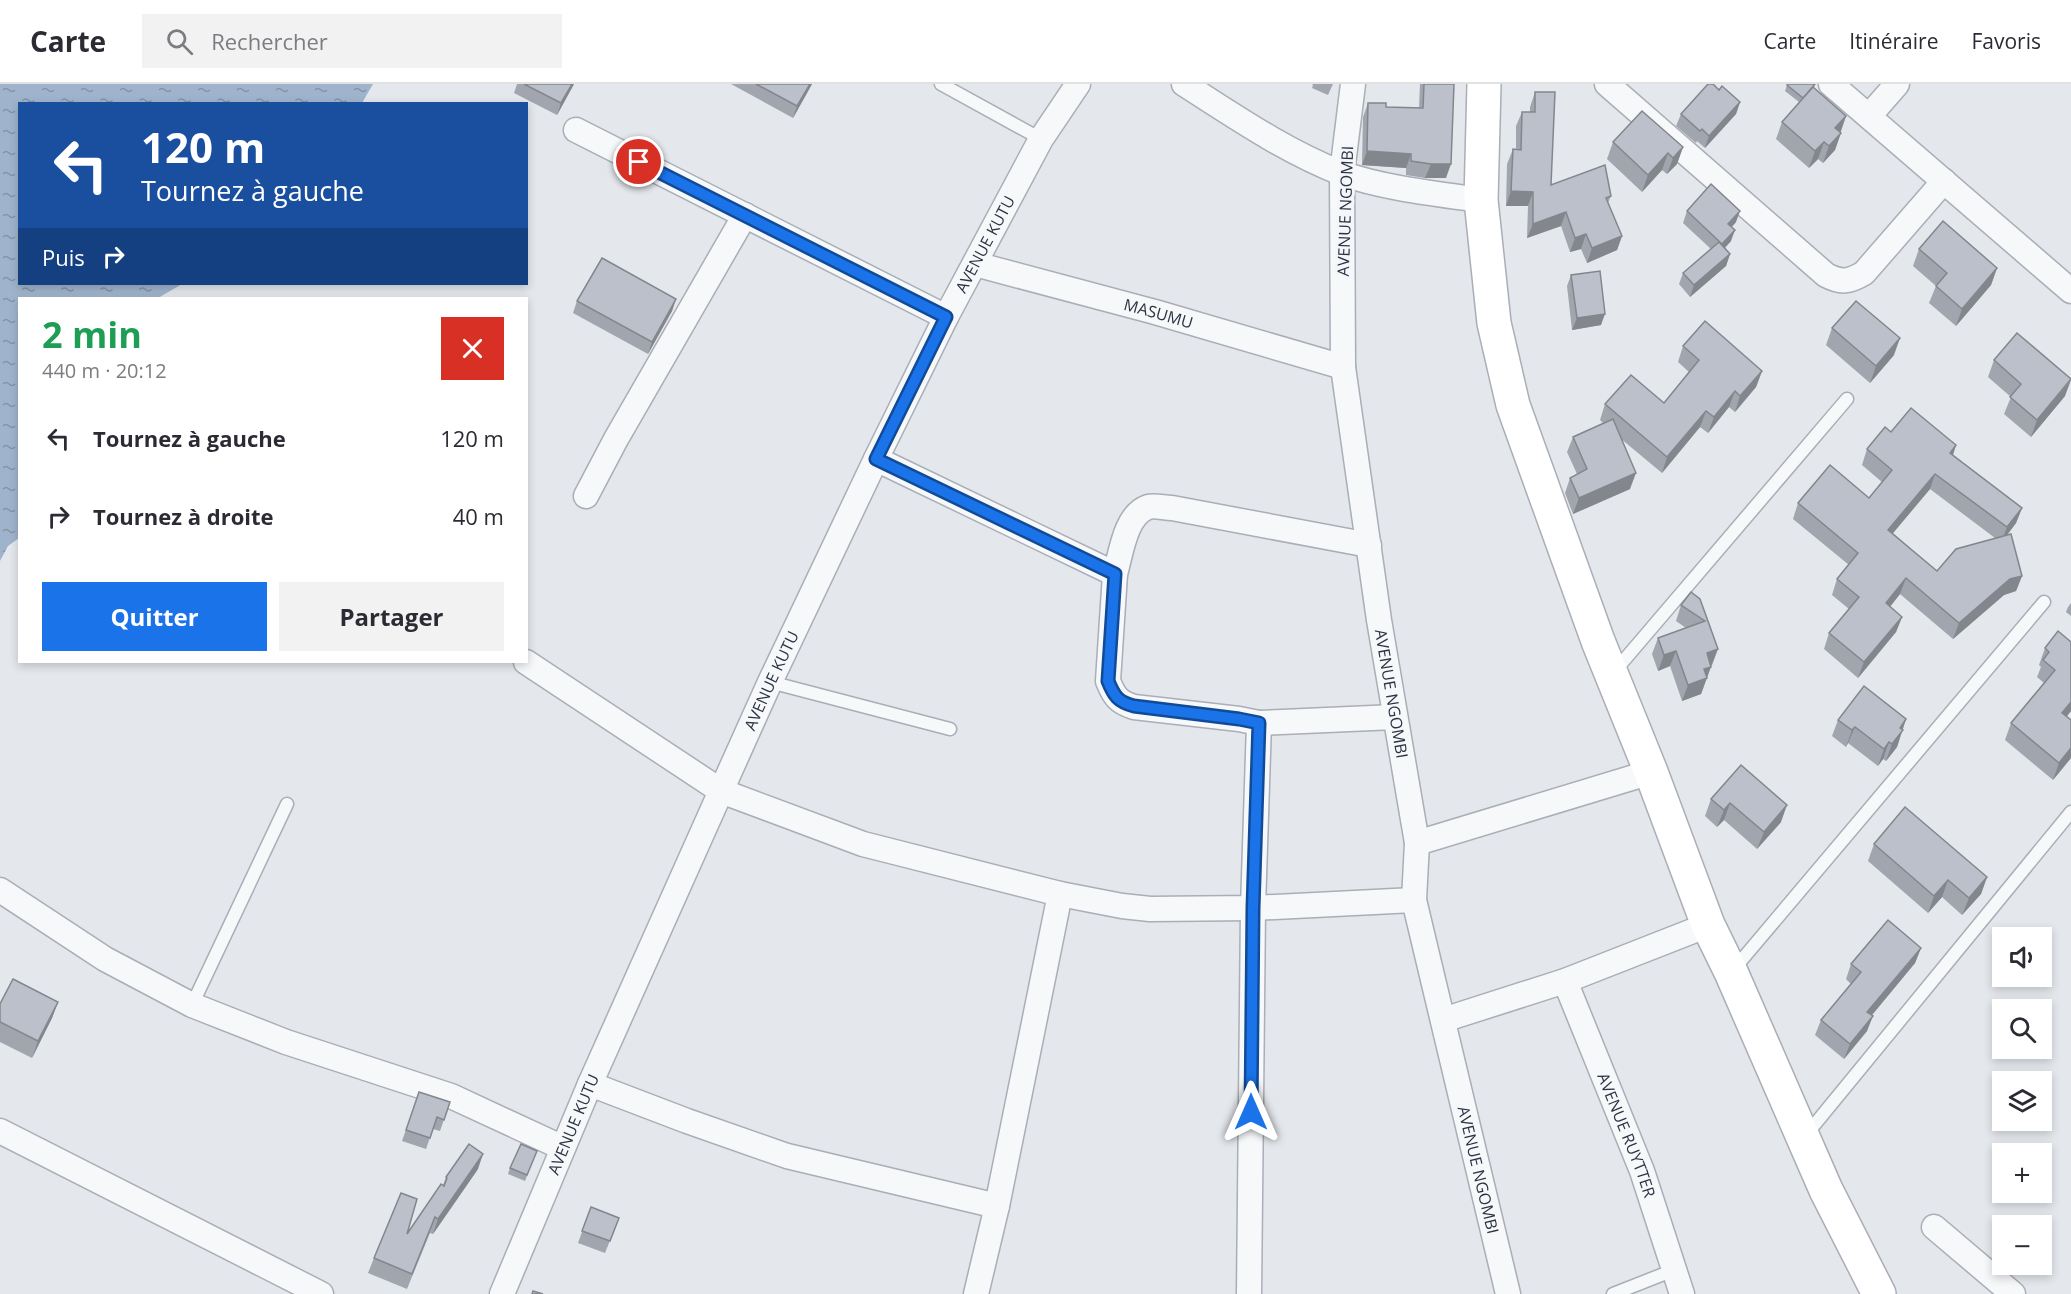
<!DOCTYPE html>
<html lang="fr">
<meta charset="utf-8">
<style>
:root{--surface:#fff;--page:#f2f2f3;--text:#2b2b33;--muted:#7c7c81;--line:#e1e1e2;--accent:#1a73e8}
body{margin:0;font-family:"Open Sans",sans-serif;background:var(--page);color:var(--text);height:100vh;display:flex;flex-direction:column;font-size:22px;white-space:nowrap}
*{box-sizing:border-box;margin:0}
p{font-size:20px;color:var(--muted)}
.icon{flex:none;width:33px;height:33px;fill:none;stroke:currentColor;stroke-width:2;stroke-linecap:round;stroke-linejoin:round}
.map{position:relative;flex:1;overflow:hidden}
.drawer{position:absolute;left:18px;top:213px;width:510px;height:366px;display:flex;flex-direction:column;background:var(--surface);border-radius:0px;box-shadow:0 3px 9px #0003}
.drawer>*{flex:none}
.hud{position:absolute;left:18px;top:18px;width:510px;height:183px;border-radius:0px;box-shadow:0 3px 9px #0003;background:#1a4fa0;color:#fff;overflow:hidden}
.fabs{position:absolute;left:1992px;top:843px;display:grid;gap:12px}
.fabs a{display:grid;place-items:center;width:60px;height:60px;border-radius:0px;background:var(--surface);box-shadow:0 3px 9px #0003;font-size:30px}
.pin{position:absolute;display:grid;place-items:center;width:51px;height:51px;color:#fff;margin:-26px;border:3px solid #fff;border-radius:50%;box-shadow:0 2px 6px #0007}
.me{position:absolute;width:66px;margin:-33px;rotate:0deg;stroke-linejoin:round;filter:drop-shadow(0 0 4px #0008)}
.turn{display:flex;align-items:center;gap:21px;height:126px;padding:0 24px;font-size:27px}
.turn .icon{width:78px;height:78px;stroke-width:2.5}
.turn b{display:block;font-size:42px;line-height:51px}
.then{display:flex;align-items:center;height:57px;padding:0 24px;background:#0003;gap:12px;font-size:22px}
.round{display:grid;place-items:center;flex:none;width:63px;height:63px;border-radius:0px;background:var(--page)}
.headline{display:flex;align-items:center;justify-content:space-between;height:102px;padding:0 24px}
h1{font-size:36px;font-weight:700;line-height:45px;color:#1e9e55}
.button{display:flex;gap:12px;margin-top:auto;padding:12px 24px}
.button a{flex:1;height:69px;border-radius:0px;background:var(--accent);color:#fff;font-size:24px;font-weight:700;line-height:69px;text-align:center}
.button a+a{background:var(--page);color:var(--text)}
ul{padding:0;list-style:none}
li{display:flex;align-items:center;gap:18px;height:78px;padding:0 24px}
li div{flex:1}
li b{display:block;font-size:22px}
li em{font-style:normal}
header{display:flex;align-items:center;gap:36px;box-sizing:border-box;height:84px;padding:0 30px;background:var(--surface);border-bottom:2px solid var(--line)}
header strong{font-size:28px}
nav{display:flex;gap:33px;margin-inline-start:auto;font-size:21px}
.search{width:420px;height:54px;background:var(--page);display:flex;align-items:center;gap:15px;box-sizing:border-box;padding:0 21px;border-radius:0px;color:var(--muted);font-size:22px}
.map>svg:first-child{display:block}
.water{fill:url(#water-ripples)}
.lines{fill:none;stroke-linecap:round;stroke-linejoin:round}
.service-casing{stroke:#a9aeb7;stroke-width:15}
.minor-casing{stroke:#a9aeb7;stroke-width:27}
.secondary-casing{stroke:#a9aeb7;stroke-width:36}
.service{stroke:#f7f8fa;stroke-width:12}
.minor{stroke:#f7f8fa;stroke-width:24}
.secondary{stroke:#fff;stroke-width:33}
.wall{fill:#a1a5ae;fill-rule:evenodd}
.shaded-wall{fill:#83868d}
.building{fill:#bbc0ca;stroke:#83868d;stroke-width:1.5}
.route-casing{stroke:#114b97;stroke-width:15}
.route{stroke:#1a73e8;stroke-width:10}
.labels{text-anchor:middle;stroke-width:6;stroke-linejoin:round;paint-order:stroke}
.street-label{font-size:16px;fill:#2b3445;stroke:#f4f6f9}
</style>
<header>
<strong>Carte</strong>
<div class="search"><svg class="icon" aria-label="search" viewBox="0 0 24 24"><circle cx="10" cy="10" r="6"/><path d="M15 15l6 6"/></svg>Rechercher</div>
<nav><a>Carte</a><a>Itinéraire</a><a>Favoris</a></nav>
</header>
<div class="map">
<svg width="2071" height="1210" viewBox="0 0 2071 1210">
<defs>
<pattern id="water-ripples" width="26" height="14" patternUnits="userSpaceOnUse" patternTransform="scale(1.5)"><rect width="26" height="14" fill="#9fb4cc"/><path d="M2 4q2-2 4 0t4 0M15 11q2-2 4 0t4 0" fill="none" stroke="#8293a7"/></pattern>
</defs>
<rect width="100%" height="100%" fill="#e4e7ec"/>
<!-- water -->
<path class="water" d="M0,0H373L362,19L20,20V200H182L158,214H20L19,454L8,462L0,477Z"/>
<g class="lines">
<defs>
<g id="service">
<path d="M941,0L1041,55"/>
<path d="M1614,588L1847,315"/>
<path d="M770,598L950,645"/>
<path d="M1734,885L2044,518"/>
<path d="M192,921L287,720"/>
<path d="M1806,1051L2071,728"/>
<path d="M1613,1210L1674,1186"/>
</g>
<g id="minor">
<path d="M1184,0C1234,32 1285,67 1341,89C1382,104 1437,110 1481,116"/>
<path id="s1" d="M1353,0L1342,89L1343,283L1379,536L1417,759L1414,816L1508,1210"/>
<path d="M1607,0L1826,191C1841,199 1849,198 1864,189L1944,97"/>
<path d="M1831,0L2071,207"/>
<path d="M1869,32L1897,0"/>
<path d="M576,46L946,233"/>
<path id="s2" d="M975,180L1155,228L1343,283"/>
<path d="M876,375L1115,490L1108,597C1114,612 1118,618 1134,623L1239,635L1259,639L1395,633"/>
<path d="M586,412L616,355L745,131"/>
<path d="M1115,490C1121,470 1125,431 1148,423C1155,421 1164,424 1172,424L1369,461"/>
<path d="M526,578L721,707L863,760L1060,810L1122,822L1150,825L1253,824L1414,816"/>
<path d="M1417,759L1651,688"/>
<path d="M0,806L105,875L192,921L286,958L451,1012L563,1064"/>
<path id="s3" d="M1565,897L1642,1087L1682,1210"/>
<path d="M1443,936L1565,897L1708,841"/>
<path d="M590,1000L687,1037L787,1072L997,1122"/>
<path d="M0,1047L321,1210"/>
<path d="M1934,1143L2013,1210"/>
<path id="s4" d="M502,1210L590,1000L721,707L770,598L876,375L946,233L1041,55L1078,0"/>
<path d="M976,1210L997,1122L1060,810"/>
<path d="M1249,1210L1253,824L1259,639"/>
</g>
<path id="secondary" d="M1484,0L1481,116L1494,239L1513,321L1598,557L1651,688L1708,841L1731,888L1826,1106L1879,1210"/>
</defs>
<!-- service casing -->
<use href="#service" class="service-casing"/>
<!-- minor casing -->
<use href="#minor" class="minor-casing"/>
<!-- secondary casing -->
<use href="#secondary" class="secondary-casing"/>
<!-- service -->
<use href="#service" class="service"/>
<!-- minor -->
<use href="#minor" class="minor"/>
<!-- secondary -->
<use href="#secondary" class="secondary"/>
</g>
<!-- wall -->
<g class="wall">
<path d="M517,0H574L557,31L514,9Z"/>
<path d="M731,0H812L793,34Z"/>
<path d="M1312,0H1333L1328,11L1312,4L1313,1Z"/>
<path d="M1420,0H1454L1446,94H1425L1406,91V84L1362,81L1363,33L1368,19L1386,23L1419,24Z"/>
<path d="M1815,0L1814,4L1846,32L1835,66L1823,79L1818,75L1809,84L1776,55L1782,38L1799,18L1785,7L1787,1Z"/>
<path d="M1719,6L1740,18L1736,30L1705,64L1697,57L1696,59L1676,42L1681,30Z"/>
<path d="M1535,8L1551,101L1611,112L1608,119L1622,152L1617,166L1587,179L1581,165L1570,168L1561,142L1527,154L1528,122H1506L1507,80L1513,65L1516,66V42L1522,28H1530V23Z"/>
<path d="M1613,58L1683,63L1677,80L1667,90L1662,86L1642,108L1607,75Z"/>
<path d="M1687,127L1736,138L1732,143L1731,157L1725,164L1730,170L1726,182L1690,213L1679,200L1683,189L1711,165L1683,139Z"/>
<path d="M1919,165L1997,184L1991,201L1956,242L1929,219L1936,202L1913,182Z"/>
<path d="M1571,191L1601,241L1572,246L1567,202Z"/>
<path d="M676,215L672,227L648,270L573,229L577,217Z"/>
<path d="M1832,244L1894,271L1870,299L1826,261Z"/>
<path d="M1683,262L1762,287L1756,303L1735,328L1729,323L1708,349L1700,343L1662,389L1620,354L1630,405L1573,430L1565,409L1570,394L1577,390L1567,368L1573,353L1603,339L1600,336L1605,320L1664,319L1689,288L1678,278Z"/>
<path d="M1994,276L2065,312L2031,353L2004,330L2011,313L1988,293Z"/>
<path d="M1891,348L1956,361L1953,371L2022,424L2016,439L2007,451L2022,492L2016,507L2004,511L1953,555L1900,510L1890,523L1902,533L1896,548L1858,594L1824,565L1829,549L1849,525L1832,511L1837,495L1849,481L1793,435L1798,419L1869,414L1882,398L1862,381L1867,365ZM1930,405L1995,454L1937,487L1893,449Z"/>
<path d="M1700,515L1712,581L1711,582L1701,610L1682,617L1670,582L1658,587L1652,570L1658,554L1686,544L1676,537L1681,521Z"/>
<path d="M2071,519V532L2066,528L2068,523Z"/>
<path d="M2071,558V627L2067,632L2071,636V674L2053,696L2005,656L2011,639L2044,599L2037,593L2041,583L2039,581L2045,564Z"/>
<path d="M1906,635L1897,663L1886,677L1883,675L1878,682L1848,659L1846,663L1832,652L1838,636Z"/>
<path d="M1741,681L1781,738L1757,765L1724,736L1717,743L1705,732L1711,715Z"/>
<path d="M1874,760L1987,793L1981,810L1962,831L1942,813L1928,829L1868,777Z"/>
<path d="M1921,864L1915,879L1872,931L1867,947L1844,975L1815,951L1821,936L1851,900L1846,895L1851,880Z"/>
<path d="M58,918L52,934L32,974L0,958V920Z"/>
<path d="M419,1008L450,1018L440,1047L433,1045L426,1065L402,1057Z"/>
<path d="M537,1067L525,1097L508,1090L510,1084Z"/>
<path d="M478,1085L433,1150L430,1149L407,1205L368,1189L374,1174L407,1150L443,1101L446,1093Z"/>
<path d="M591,1123L619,1134L605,1169L578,1159Z"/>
</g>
<!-- shaded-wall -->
<g class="shaded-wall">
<path d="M572,0H574L557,31L561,19Z"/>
<path d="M810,0H812L793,34L797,22Z"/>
<path d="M1740,18L1736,30L1705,64L1709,52Z"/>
<path d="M1846,32L1840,49L1835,44Z"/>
<path d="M1841,49L1835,66L1823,79L1829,62Z"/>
<path d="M1824,58L1818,75L1809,84L1815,67Z"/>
<path d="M1683,63L1677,80L1667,90L1673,74Z"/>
<path d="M1367,67L1411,70L1406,84L1362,81Z"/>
<path d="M1668,69L1662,86L1642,108L1648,91Z"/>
<path d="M1431,80H1451L1446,94H1425Z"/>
<path d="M1511,107L1533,108L1528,122H1506Z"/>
<path d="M1740,127L1736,138L1724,151L1728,140Z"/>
<path d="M1566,128L1561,142L1527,154L1533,140Z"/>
<path d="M1735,146L1731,157L1718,171L1722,160Z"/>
<path d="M1586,150L1581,165L1570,168L1575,154Z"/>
<path d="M1622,152L1617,166L1587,179L1592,164Z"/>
<path d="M1730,170L1726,182L1690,213L1694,201Z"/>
<path d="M1997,184L1991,201L1956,242L1962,225Z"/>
<path d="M676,215L672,227L648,270L652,258Z"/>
<path d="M1605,230L1601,241L1572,246L1577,234Z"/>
<path d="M1900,254L1894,271L1870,299L1876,282Z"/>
<path d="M1762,287L1756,303L1735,328L1740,312Z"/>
<path d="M2071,296L2065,312L2031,353L2037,336Z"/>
<path d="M1735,307L1729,323L1708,349L1714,333Z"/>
<path d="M1706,327L1700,343L1662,389L1667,373Z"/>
<path d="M1956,361L1951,377L1950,369Z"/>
<path d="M1636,389L1630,405L1573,430L1579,414Z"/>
<path d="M1935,390L1930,405L1883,461L1888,446Z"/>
<path d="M2022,424L2016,439L2001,459L2007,443Z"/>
<path d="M2022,492L2016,507L2004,511L1953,555L1959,539L2010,495Z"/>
<path d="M1906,494L1900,510L1880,535L1886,519Z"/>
<path d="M1902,533L1896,548L1858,594L1864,578Z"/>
<path d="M1718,565L1712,581L1701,585L1707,569Z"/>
<path d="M1676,567L1670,582L1658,587L1664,571Z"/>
<path d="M1711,583L1701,610L1682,617L1688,601L1704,585Z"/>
<path d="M2071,618V627L2056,646L2062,629Z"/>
<path d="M1906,635L1897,663L1886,677L1892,660L1900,644Z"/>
<path d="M1855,643L1848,659L1846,663L1852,646Z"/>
<path d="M1889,658L1883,675L1878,682L1884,665Z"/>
<path d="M2071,664V674L2053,696L2059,679Z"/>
<path d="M1730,719L1724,736L1717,743L1724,726Z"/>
<path d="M1787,721L1781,738L1757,765L1764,748Z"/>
<path d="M1987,793L1981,810L1962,831L1969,814Z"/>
<path d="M1948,796L1942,813L1928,829L1934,812Z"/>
<path d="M1921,864L1915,879L1862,943L1867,928Z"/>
<path d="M58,918L52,934L32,974L38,957Z"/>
<path d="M1873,932L1867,947L1844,975L1850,960Z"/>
<path d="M483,1070L478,1085L433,1150L438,1135Z"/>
</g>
<!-- building -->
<g class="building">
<path d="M524,0H572L561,19Z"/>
<path d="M756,0H810L797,22Z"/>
<path d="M1424,0H1454L1451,80H1431L1411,77V70L1367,67L1368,19H1386V23L1423,24Z"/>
<path d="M1708,0H1713L1719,6L1722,2L1740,18L1709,52L1702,45L1700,47L1681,30Z"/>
<path d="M1788,0H1815L1803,14L1787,1Z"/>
<path d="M1813,3L1846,32L1835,44L1841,49L1829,62L1824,58L1815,67L1782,38Z"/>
<path d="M1535,8H1555L1551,101L1605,81L1611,112L1606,114L1622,152L1592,164L1586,150L1575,154L1566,128L1533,140V108L1511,107L1513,65L1521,66L1522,28H1535Z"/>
<path d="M1642,27L1683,63L1673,74L1668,69L1648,91L1613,58Z"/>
<path d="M1711,100L1740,127L1728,140L1735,146L1722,160L1687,127Z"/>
<path d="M1943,137L1997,184L1962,225L1936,202L1947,189L1919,165Z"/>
<path d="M1719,158L1730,170L1694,201L1683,189Z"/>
<path d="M602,174L676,215L652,258L577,217Z"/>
<path d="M1600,187L1605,230L1577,234L1571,191Z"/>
<path d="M1856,217L1900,254L1876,282L1832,244Z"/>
<path d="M1705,237L1762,287L1740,312L1735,307L1714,333L1706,327L1667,373L1605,320L1631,291L1664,319L1699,276L1683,262Z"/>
<path d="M2017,249L2071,295L2037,336L2010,313L2021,300L1994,276Z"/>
<path d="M1911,324L1956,361L1950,369L2022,424L2007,443L1935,390L1888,446L1937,487L1956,465L2011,450L2022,492L2010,495L1959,539L1906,494L1886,519L1902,533L1864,578L1829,549L1859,513L1837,495L1858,469L1798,419L1830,381L1869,414L1892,386L1867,365L1885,343L1891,348Z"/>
<path d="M1613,335L1636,389L1579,414L1570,394L1587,385L1573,353Z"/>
<path d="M1691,508L1700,515L1718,565L1707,569L1711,583L1704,585L1707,594L1688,601L1676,567L1664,571L1658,554L1705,537L1681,521Z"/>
<path d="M2058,547L2071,558V618L2062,629L2071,636V664L2059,679L2011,639L2055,586L2043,576L2049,568L2045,564Z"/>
<path d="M1864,602L1906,635L1900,644L1903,646L1892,660L1889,658L1884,665L1855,643L1852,646L1838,636Z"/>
<path d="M1741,681L1787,721L1764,748L1730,719L1724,726L1711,715Z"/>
<path d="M1905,723L1987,793L1969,814L1948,796L1934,812L1874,760Z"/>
<path d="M1888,836L1921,864L1867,928L1873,932L1850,960L1821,936L1861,888L1851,880Z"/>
<path d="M13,895L58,918L38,957L0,938V920Z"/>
<path d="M419,1008L450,1018L444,1036L437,1033L430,1054L406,1046Z"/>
<path d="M469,1060L483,1070L438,1135L435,1133L412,1190L374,1174L401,1109L417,1115L407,1150L441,1100L444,1102L447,1094L446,1093Z"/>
<path d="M521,1060L537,1067L527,1091L510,1084Z"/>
<path d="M591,1123L619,1134L610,1157L582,1147Z"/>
<path d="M533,1207L543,1210H532Z"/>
</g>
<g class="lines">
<defs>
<path id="route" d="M639,78L946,233L876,375L1115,490L1108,597C1114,612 1118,618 1134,622L1239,635L1259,639L1253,824L1251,1028"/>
</defs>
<!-- route casing -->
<use href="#route" class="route-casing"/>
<!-- route -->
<use href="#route" class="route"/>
</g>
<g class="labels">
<!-- street labels -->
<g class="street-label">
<text transform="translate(1345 127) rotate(-88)" y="6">AVENUE NGOMBI</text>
<text dy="6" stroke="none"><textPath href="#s4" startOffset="1156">AVENUE KUTU</textPath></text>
<text dy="6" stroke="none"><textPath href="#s2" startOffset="190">MASUMU</textPath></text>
<text dy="6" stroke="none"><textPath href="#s4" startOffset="670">AVENUE KUTU</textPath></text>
<text dy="6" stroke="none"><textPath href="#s1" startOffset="614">AVENUE NGOMBI</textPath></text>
<text dy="6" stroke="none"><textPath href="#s4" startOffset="184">AVENUE KUTU</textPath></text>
<text dy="6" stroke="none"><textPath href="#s3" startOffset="166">AVENUE RUYTTER</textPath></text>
<text dy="6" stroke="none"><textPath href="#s1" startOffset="1100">AVENUE NGOMBI</textPath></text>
</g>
</g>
</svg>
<div class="fabs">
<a><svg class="icon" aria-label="sound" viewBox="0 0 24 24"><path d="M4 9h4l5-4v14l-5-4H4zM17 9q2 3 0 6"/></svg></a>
<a><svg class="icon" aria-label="search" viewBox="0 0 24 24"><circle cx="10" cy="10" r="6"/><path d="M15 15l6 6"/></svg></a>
<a><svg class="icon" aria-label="layers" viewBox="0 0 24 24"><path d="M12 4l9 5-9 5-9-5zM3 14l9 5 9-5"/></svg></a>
<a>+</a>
<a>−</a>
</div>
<div class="pin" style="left:639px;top:78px;background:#d93025"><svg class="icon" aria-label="arrive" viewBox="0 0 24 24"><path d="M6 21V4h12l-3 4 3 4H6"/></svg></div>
<svg class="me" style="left:1251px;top:1028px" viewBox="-20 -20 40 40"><path d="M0-17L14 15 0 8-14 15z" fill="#1a73e8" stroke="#fff" stroke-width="4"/></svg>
<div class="hud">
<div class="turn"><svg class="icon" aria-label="left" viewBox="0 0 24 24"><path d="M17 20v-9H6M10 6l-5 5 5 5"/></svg><div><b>120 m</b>Tournez à gauche</div></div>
<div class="then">Puis<svg class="icon" aria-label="right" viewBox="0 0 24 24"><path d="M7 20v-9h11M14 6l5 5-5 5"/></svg></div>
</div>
<section class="drawer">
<div class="headline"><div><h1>2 min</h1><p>440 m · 20:12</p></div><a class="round" style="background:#d93025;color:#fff"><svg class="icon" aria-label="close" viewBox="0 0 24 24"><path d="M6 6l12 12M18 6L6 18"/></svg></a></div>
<ul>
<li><svg class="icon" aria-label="left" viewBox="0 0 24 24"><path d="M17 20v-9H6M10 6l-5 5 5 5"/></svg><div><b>Tournez à gauche</b></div><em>120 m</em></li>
<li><svg class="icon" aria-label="right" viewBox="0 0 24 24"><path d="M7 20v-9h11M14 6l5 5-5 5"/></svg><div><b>Tournez à droite</b></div><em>40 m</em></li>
</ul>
<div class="button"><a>Quitter</a><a>Partager</a></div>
</section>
</div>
